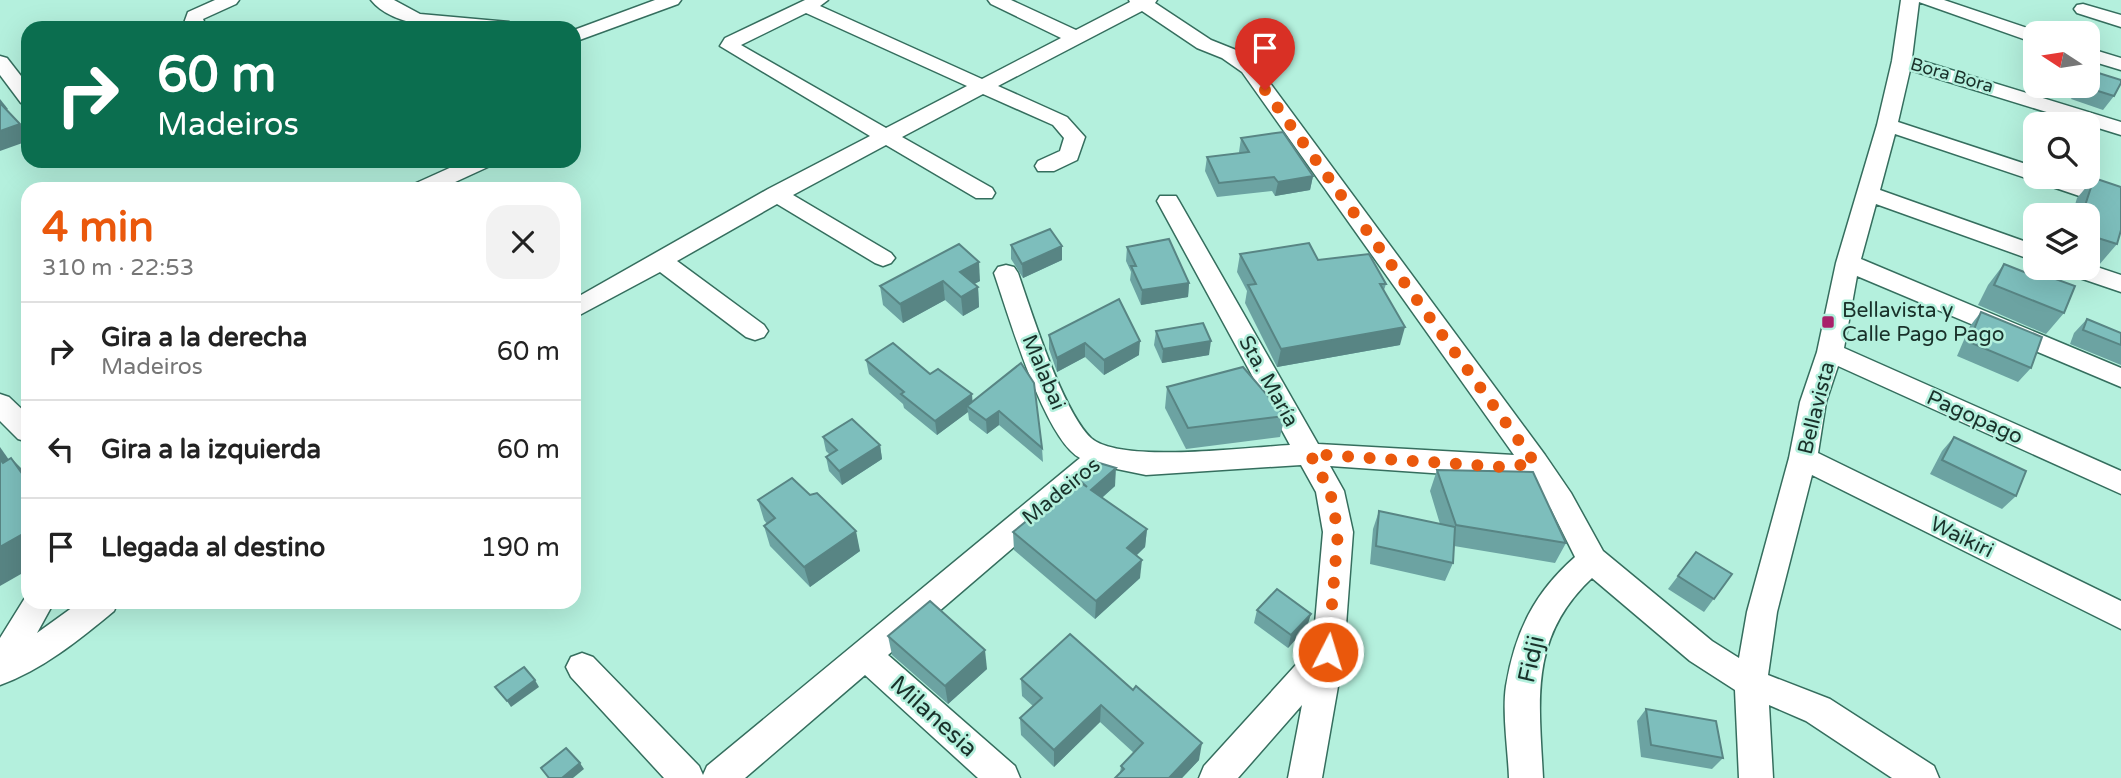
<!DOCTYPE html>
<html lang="es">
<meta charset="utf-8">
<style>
:root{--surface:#fff;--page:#f2f2f2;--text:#222;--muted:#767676;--line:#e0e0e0;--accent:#ea580c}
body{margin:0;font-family:"Varela Round",sans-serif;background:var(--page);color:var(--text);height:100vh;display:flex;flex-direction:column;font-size:26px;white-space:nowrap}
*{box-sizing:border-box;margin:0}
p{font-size:23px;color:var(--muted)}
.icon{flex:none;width:38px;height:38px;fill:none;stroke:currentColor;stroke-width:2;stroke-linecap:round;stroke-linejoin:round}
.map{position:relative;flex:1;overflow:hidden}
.sheet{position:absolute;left:21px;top:182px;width:560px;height:427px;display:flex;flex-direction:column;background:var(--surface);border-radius:21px;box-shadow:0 7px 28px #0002}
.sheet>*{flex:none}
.banner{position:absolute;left:21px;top:21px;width:560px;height:147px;border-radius:21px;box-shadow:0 7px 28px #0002;background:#0b6e4f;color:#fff;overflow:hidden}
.needle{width:46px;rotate:282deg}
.fabs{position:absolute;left:2023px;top:21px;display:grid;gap:14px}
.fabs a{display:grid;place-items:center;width:77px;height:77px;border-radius:14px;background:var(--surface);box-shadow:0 7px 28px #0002;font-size:35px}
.pin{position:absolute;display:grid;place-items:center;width:60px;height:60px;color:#fff;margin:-72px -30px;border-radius:50% 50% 50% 0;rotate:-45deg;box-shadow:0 0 7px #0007}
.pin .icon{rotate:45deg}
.me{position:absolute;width:77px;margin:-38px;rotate:5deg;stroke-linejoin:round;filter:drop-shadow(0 0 5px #0008)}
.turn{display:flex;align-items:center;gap:24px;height:147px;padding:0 21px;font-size:32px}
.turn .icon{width:91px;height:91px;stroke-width:2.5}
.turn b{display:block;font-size:49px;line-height:60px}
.round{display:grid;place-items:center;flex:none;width:74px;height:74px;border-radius:21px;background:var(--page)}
.summary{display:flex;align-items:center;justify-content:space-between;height:119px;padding:0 21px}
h1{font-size:42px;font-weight:700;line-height:52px;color:var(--accent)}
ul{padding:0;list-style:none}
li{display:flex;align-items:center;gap:21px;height:98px;padding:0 21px;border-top:2px solid var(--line)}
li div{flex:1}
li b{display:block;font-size:26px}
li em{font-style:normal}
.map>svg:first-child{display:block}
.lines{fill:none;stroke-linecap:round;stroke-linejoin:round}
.minor-casing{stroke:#356e5e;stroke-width:3}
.minor{fill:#fff;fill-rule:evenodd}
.wall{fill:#6ca3a2}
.shaded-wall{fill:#588584}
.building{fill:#7dbebc;stroke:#588584;stroke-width:2}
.route{stroke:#ea580c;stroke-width:12;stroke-dasharray:0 21.6}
.poi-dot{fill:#a8216a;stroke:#b4f0dd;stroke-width:2.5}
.labels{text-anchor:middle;stroke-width:5;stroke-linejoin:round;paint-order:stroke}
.far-street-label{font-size:18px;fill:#19312a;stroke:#b4f0dd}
.poi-label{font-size:21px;fill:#19312a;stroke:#b4f0dd;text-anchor:start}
.street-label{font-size:21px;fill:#19312a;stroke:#b4f0dd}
.near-street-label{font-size:24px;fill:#19312a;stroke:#b4f0dd}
</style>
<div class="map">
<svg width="2121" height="778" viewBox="0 0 2121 778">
<rect width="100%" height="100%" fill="#b4f0dd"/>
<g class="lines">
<defs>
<g id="minor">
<path d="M215,0H239L236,4L203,19L207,28L186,27L184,23L188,12Z"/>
<path d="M371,0H394L420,14L509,22L518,28C478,28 399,35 371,0Z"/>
<path d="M655,0H681L678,4L574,42V30Z"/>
<path d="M805,0H828L820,6L982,79L1061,38L991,4L988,0H1011L1076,30L1130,2L1129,0H1157L1155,3L1211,40L1236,50L1256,64L1545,455L1571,493L1603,551L1712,641L1739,658L1747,612L1789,458L1800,402L1817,352L1836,263L1877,125L1892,61L1901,0H1944L2042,33H2035V43L1919,2L1912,58L2121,122V135L1910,70L1898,122L2035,167V177H2063L2121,196V210L1895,134L1880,190L2035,245V261L1876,204L1861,259L2121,368V387L1857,276L1844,348L2121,471V494L1838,366L1826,402L1818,453L2121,601V629L1812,475L1777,612L1768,675L1830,699L1934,766L1939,778H1892L1806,721L1769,705L1773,778H1739L1735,690L1690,661L1592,578C1529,637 1539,699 1543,778H1509C1508,750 1502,713 1506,686C1515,632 1534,593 1575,557L1551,509L1528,475L1504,478L1330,466L1344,491L1353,532L1344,652L1322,778H1288L1302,705L1238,778H1199L1204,766L1313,646L1323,532L1316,492L1301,465L1146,475L1107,467L888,655L1015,766L1020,778H978L865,675L745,778H664L571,677L566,667L571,657L582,653L593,657L699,766L703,775L707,766L1080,458C1044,439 1008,313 994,273L998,267L1006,265L1014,267L1018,273C1032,313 1062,410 1091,438C1120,464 1249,447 1290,445L1157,201L1160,196H1176L1179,201L1318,444L1514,455L1242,72L1222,58L1197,48L1142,11L998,86L1067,117L1085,137L1077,160L1054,171H1038L1035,166L1038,161L1060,151L1064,138L1053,125L983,94L902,137L992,188L995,193L992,198H976L886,145L793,195L891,253L895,258L891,263L883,266L875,263L777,204L677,261L764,325L768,331L764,337L755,340L746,337L660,272L574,318V299L768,189L870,136L720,46L725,38ZM806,13L967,86L886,128L741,45Z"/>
<path d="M2083,4L2121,15V27L2077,13L2074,9L2077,5Z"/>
<path d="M2088,48L2121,58V70L2088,60Z"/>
<path d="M0,56L7,58L28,85V105L21,103L0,75Z"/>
<path d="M465,161H493L490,166L440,189H411L414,184Z"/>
<path d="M2088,264L2121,275V292L2068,274L2064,268H2088Z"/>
<path d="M0,394L9,397L28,415V442L18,439L0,421Z"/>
<path d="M28,593V602H54L37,633L80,602H118L114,611C79,640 42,670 0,685V638Z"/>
</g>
</defs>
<!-- minor casing -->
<use href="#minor" class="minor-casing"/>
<!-- minor -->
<use href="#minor" class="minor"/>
</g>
<!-- wall -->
<g class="wall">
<path d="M2078,86H2088L2114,96L2103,110L2071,99Z"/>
<path d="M1241,138L1313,176L1310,190L1275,196L1272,191L1217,197L1205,171L1207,157L1240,153L1239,152Z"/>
<path d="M2094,178L2117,244L2099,265L2088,261V215H2072L2077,198Z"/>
<path d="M959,244L980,281L974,284L978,287L979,307L963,316L945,300L903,323L883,305L880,286Z"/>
<path d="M1011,245L1062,246V260L1023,278L1011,259Z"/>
<path d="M1127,247L1189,283L1188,297L1141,305L1130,280L1131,272L1126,261Z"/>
<path d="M1240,254L1318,260L1386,284L1384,290L1400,345L1277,367L1245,303L1247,291L1237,272Z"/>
<path d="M2004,264L2035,276L2039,273L2064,313L2046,334L1978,305L1988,285Z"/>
<path d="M1981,312L2031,368L2018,382L1957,356L1970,326Z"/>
<path d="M2087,319L2121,333V365L2070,344L2074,333Z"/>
<path d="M1156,331L1209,355L1162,363L1154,345Z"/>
<path d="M1049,335L1139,355L1104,375L1085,357L1057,372L1049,349Z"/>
<path d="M866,360L930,374L972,402L1021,363L1042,448L1043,462L999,425L987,434L969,420L968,412L937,435L904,408L903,404L869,374Z"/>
<path d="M1167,387L1285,416L1280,437L1186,449L1165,408Z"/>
<path d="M823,437L880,445L882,459L842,485L829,471L826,457L830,455L826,451Z"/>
<path d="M1954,437L2016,496L2002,509L1930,474L1942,451Z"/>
<path d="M1437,470L1566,543L1555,563L1454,546L1453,563L1445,581L1370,564L1373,529L1379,511L1440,524L1430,491Z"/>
<path d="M1077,478L1115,486L1102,498L1147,529L1145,547L1136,556L1140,578L1095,619L1014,550L1013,532L1077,480Z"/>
<path d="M810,495L860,551L810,587L770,546L764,526L767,524L764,520L758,500Z"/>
<path d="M1732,574L1704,612L1668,589L1678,576Z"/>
<path d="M1257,610L1307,627L1288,648L1254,623Z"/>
<path d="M1070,634L1199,760L1182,778H1115L1120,773L1121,766L1134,753L1100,722L1054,767L1021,735L1020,718L1033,706L1022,696L1021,679Z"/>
<path d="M888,636L987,669L948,704L892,655Z"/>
<path d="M1646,709L1723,758L1712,769L1641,757L1637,721Z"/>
</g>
<!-- shaded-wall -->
<g class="shaded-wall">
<path d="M0,99L8,109L4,111L0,105Z"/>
<path d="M20,124L28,135V141L0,151V131Z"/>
<path d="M1313,176L1310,190L1275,196L1278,182Z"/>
<path d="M1062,246V260L1023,278L1022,264Z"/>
<path d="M979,262L980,281L961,291L960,272Z"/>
<path d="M943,281L945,300L903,323L900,304Z"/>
<path d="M1189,283L1188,297L1141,305L1142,290Z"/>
<path d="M978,287L979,307L963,316L961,297Z"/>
<path d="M1405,327L1400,345L1277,367L1281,349Z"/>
<path d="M1140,341L1139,355L1104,375V360Z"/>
<path d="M1211,341L1209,355L1162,363L1163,349Z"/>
<path d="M1085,343V357L1057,372V358Z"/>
<path d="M972,394L973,408L967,406L968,412L937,435L935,421Z"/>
<path d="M999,411V425L987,434L986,420Z"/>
<path d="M880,445L882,459L842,485L839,471Z"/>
<path d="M0,447L28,487L3,463L0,459Z"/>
<path d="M11,458L28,475V482Z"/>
<path d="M1116,468L1115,486L1090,508L1091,490Z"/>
<path d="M1147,529L1145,547L1125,566L1127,548Z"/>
<path d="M28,531V570L0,586V547Z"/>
<path d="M856,531L860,551L810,587L804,567Z"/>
<path d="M1142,560L1140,578L1095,619L1096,601Z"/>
<path d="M1311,614L1307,627L1288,648L1291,635Z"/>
<path d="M985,650L987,669L948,704L945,686Z"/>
<path d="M535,680L539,687L511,707L507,701Z"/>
<path d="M1101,705L1100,722L1054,767V750Z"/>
<path d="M1202,743L1199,760L1182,778H1169Z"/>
<path d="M580,763L584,769L573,778H562Z"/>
</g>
<!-- building -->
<g class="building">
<path d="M2089,70L2121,80V83L2114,96L2082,86H2088V73Z"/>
<path d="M0,103L20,124L0,131Z"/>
<path d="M1283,132L1313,176L1278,182L1274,177L1219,183L1207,157L1249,152L1241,138Z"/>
<path d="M2094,178L2121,187V230L2117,244L2088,235V215H2082Z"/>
<path d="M1050,229L1062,246L1022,264L1011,245Z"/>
<path d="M1169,239L1189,283L1142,290L1131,266H1136L1127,247Z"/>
<path d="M1309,243L1318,260L1369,254L1386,284H1380L1405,327L1281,349L1248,285L1256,284L1240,254Z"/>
<path d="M959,244L979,262L960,272L978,287L961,297L943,281L900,304L880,286Z"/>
<path d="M2004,264L2037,277L2039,273L2075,286L2064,313L1994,285Z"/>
<path d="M1119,299L1140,341L1104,360L1085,343L1057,358L1049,335Z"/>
<path d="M1981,312L2042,337L2031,368L1969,342Z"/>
<path d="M2087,319L2121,333V345L2083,330Z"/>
<path d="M1203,323L1211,341L1163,349L1156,331Z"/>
<path d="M893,343L930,374L938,369L972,394L935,421L901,394L904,392L866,360Z"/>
<path d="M1021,363L1034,383L1042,448L999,411L986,420L967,406Z"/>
<path d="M1243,367L1285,416L1188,428L1167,387Z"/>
<path d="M852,419L880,445L839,471L826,457L837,450L823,437Z"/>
<path d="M1954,437L2026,471L2016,496L1942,460Z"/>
<path d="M11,458L28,482V531L0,547V459L3,463Z"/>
<path d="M1096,462L1116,468L1091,490L1147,529L1127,548L1142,560L1096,601L1013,532L1077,480L1087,487L1077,478Z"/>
<path d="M1437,470L1533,472L1566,543L1456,525Z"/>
<path d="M792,478L810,495L817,493L856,531L804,567L764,526L775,518L758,500Z"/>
<path d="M1379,511L1455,527L1453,563L1376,546Z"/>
<path d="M1696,552L1732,574L1714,599L1678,576Z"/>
<path d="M1277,589L1311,614L1291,635L1257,610Z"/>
<path d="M930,601L985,650L945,686L888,636Z"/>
<path d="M1070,634L1133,690L1136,686L1202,743L1169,778H1115L1124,769L1121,766L1143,743L1101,705L1054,750L1020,718L1042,698L1021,679Z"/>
<path d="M524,667L535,680L507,701L495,687Z"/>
<path d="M1646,709L1716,721L1723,758L1651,745Z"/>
<path d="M566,748L580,763L562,778H549L541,768Z"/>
</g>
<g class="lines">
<!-- route -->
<path class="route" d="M1265,90L1535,463L1504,467L1310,454L1330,491L1338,532L1328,652"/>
</g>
<!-- markers -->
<rect class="poi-dot" x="1821" y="315" width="14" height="14" rx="3.5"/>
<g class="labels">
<!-- far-street labels -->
<g class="far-street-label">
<text transform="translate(1952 75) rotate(16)" y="6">Bora Bora</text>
</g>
<!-- poi labels -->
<g class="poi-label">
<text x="1842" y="317">Bellavista y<tspan x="1842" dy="24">Calle Pago Pago</tspan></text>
</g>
<!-- street labels -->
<g class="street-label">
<text transform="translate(1044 372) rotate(67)" y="7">Malabai</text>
<text transform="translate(1269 381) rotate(61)" y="7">Sta. María</text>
<text transform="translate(1816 408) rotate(-76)" y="7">Bellavista</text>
<text transform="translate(1975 417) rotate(24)" y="7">Pagopago</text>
<text transform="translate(1061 491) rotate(-39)" y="7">Madeiros</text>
<text transform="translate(1962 537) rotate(26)" y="7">Waikiri</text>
</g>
<!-- near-street labels -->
<g class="near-street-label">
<text transform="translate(1531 659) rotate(-77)" y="8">Fidji</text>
<text transform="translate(934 716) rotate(42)" y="8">Milanesia</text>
</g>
</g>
</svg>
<div class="fabs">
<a><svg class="needle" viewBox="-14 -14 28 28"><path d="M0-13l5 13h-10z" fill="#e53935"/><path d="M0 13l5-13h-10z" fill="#767676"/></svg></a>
<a><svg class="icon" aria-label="search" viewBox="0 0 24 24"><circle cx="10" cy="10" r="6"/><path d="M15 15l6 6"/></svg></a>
<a><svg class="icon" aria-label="layers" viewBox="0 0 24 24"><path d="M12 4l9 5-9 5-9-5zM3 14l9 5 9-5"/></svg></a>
</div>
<div class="pin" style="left:1265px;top:90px;background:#d93025"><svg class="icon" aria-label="arrive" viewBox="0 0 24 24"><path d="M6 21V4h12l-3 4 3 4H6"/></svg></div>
<svg class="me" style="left:1328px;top:652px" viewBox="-20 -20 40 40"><circle r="17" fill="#ea580c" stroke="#fff" stroke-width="3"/><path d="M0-11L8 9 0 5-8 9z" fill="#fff"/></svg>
<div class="banner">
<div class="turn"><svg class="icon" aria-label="right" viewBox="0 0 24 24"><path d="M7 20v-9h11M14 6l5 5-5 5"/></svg><div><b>60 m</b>Madeiros</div></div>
</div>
<section class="sheet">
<div class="summary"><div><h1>4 min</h1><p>310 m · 22:53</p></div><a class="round"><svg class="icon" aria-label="close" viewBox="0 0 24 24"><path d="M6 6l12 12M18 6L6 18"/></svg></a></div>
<ul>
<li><svg class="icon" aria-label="right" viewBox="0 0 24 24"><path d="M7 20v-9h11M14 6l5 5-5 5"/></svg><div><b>Gira a la derecha</b><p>Madeiros</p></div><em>60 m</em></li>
<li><svg class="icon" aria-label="left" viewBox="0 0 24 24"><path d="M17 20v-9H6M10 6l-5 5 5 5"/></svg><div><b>Gira a la izquierda</b></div><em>60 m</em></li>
<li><svg class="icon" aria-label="arrive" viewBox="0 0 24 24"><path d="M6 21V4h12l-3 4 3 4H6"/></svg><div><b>Llegada al destino</b></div><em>190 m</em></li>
</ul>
</section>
</div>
